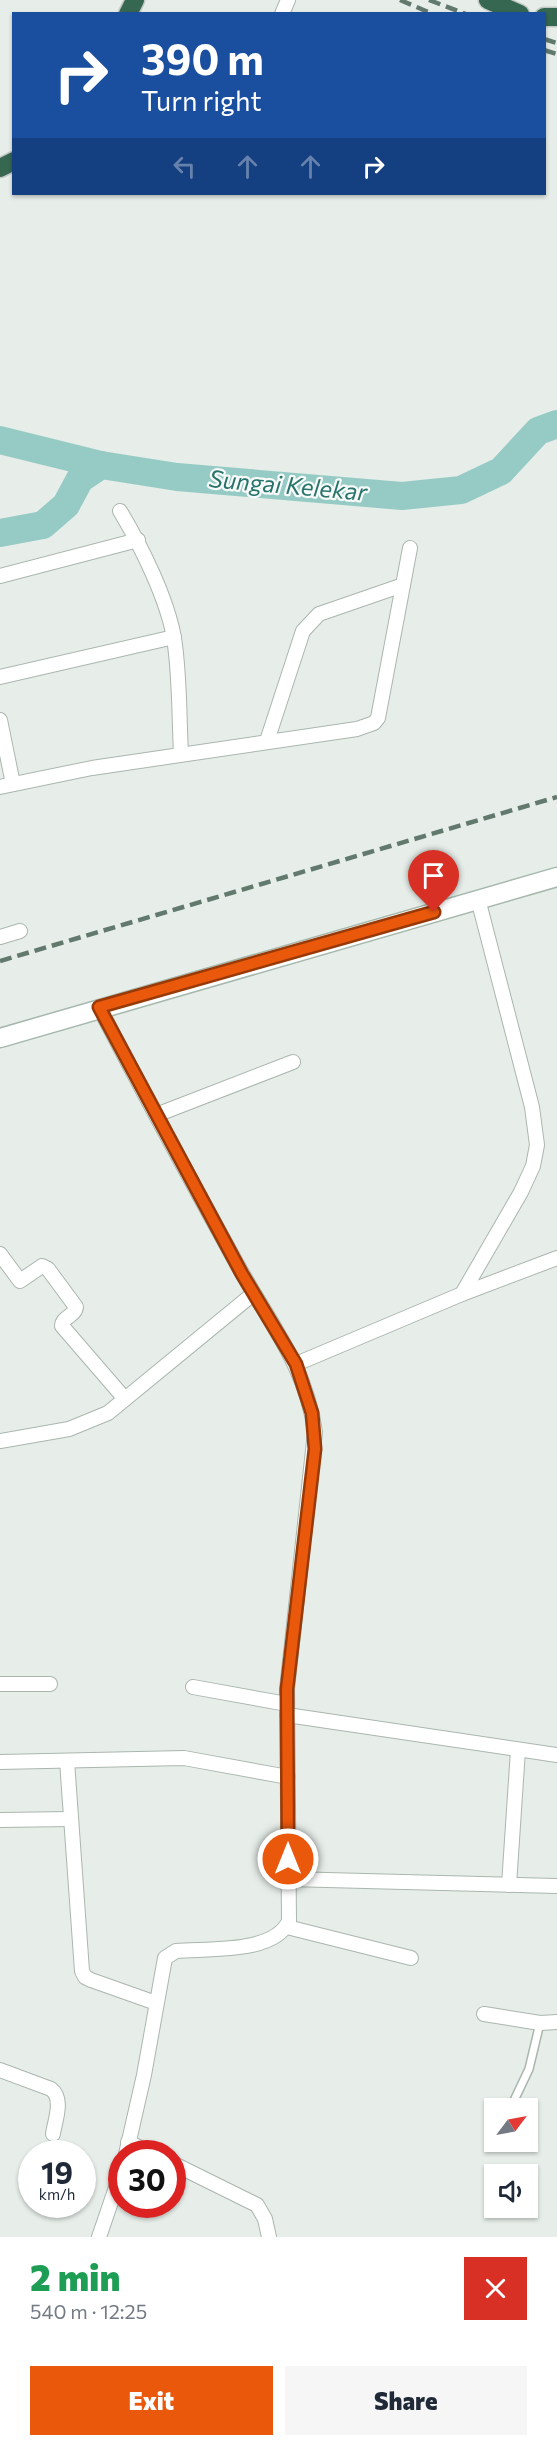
<!DOCTYPE html>
<meta charset="utf-8">
<style>
:root{--surface:#fff;--page:#f6f6f7;--text:#1f2937;--muted:#747a83;--accent:#ea580c}
body{margin:0;font-family:Commissioner,sans-serif;background:var(--page);color:var(--text);height:100vh;display:flex;flex-direction:column;font-size:22px;white-space:nowrap}
*{box-sizing:border-box;margin:0}
p{font-size:20px;color:var(--muted)}
.icon{flex:none;width:33px;height:33px;fill:none;stroke:currentColor;stroke-width:2;stroke-linecap:round;stroke-linejoin:round}
.map{position:relative;height:2237px;overflow:hidden}
.sheet{display:flex;flex-direction:column;background:var(--surface);flex:1}
.sheet>*{flex:none}
.banner{position:absolute;left:12px;top:12px;width:534px;height:183px;border-radius:0px;box-shadow:0 2px 4px #0004;background:#1a4fa0;color:#fff;overflow:hidden}
.needle{width:39px;rotate:58deg}
.tools{position:absolute;left:484px;top:2098px;display:grid;gap:12px}
.tools a{display:grid;place-items:center;width:54px;height:54px;border-radius:0px;background:var(--surface);box-shadow:0 2px 4px #0004;font-size:30px}
.speed{position:absolute;left:18px;top:2140px;display:flex;gap:12px;font-size:30px;font-weight:700;text-align:center}
.speed>*{display:grid;place-content:center;width:78px;height:78px;border-radius:50%;background:var(--surface);box-shadow:0 2px 4px #0004;line-height:1}
.speed small{font-size:15px;font-weight:400}
.speed .limit{border:9px solid #d22;background:#fff;color:#111}
.pin{position:absolute;display:grid;place-items:center;width:51px;height:51px;color:#fff;margin:-62px -26px;border-radius:50% 50% 50% 0;rotate:-45deg;box-shadow:0 0 6px #0007}
.pin .icon{rotate:45deg}
.me{position:absolute;width:66px;margin:-33px;rotate:0deg;stroke-linejoin:round;filter:drop-shadow(0 0 4px #0008)}
.turn{display:flex;align-items:center;gap:21px;height:126px;padding:0 30px;font-size:27px}
.turn .icon{width:78px;height:78px;stroke-width:2.5}
.turn b{display:block;font-size:42px;line-height:51px}
.lanes{display:flex;align-items:center;height:57px;padding:0 30px;background:#0003;justify-content:center;gap:30px;direction:ltr}
.lanes .off{opacity:.35}
.round{display:grid;place-items:center;flex:none;width:63px;height:63px;border-radius:0px;background:var(--page)}
.overview{display:flex;align-items:center;justify-content:space-between;height:102px;padding:0 30px}
h1{font-size:36px;font-weight:800;line-height:45px;color:#1e9e55}
.action{display:flex;gap:12px;margin-top:auto;padding:12px 30px}
.action a{flex:1;height:69px;border-radius:0px;background:var(--accent);color:#fff;font-size:24px;font-weight:800;line-height:69px;text-align:center}
.action a+a{background:var(--page);color:var(--text)}
.map>svg:first-child{display:block}
.lines{fill:none;stroke-linecap:round;stroke-linejoin:round}
.river{stroke:#96cbc5;stroke-width:28}
.lane-casing{stroke:#aab6ae;stroke-width:10}
.street-casing{stroke:#aab6ae;stroke-width:16}
.secondary-casing{stroke:#a6b8ad;stroke-width:21}
.highway-casing{stroke:#c3c9c6;stroke-width:21}
.lane{stroke:#fff;stroke-width:7}
.street{stroke:#fff;stroke-width:14}
.secondary{stroke:#fff;stroke-width:18}
.highway{stroke:#366750;stroke-width:18}
.rail{stroke:#62796d;stroke-width:4.5;stroke-dasharray:12 6;stroke-linecap:butt}
.route-casing{stroke:#983908;stroke-width:15}
.route{stroke:#ea580c;stroke-width:10}
.labels{text-anchor:middle;stroke-width:4.5;stroke-linejoin:round;paint-order:stroke}
.water-label{font-size:24px;font-style:italic;fill:#28746b;stroke:#f7faf8}
</style>
<div class="map">
<svg width="557" height="2237" viewBox="0 0 557 2237">
<rect width="100%" height="100%" fill="#e7eee9"/>
<g class="lines">
<!-- river -->
<g class="river">
<path d="M0,440L101,465L177,477L402,496L461,490L501,471L538,431L557,424"/>
<path d="M0,533L43,525L66,505L80,479L101,465"/>
</g>
<defs>
<path id="lane" d="M510,2109L529,2069L540,2023"/>
<g id="street">
<path d="M282,14L288,0"/>
<path d="M120,511C141,546 167,598 174,638C180,676 179,716 181,754"/>
<path d="M0,576L138,540"/>
<path d="M0,677L174,637"/>
<path d="M0,720L13,784"/>
<path d="M267,741L303,631L319,614L403,585"/>
<path d="M0,787L92,768L357,729L374,723L378,718L410,548"/>
<path d="M0,937L20,931"/>
<path d="M99,1007C144,1094 190,1179 237,1264C268,1321 306,1365 315,1432L287,1689L289,1921C274,1954 208,1948 176,1951L165,1958L144,2075L126,2154"/>
<path d="M156,1115L293,1062"/>
<path d="M0,1254L20,1281L42,1266L48,1269L76,1307C75,1316 62,1317 62,1326L125,1399"/>
<path d="M462,1294L521,1192L533,1166L537,1145L532,1107L478,899"/>
<path d="M296,1364L462,1294L557,1258"/>
<path d="M0,1441L69,1429L108,1413L253,1294"/>
<path d="M0,1684H50"/>
<path d="M193,1687L287,1704"/>
<path d="M287,1715L557,1755"/>
<path d="M67,1761L82,1971L85,1977L91,1980L156,2003"/>
<path d="M0,1762L184,1758L288,1777"/>
<path d="M0,1820L71,1819"/>
<path d="M288,1879L557,1886"/>
<path d="M509,1885L518,1750"/>
<path d="M287,1927L411,1958"/>
<path d="M484,2014L540,2023L557,2022"/>
<path d="M0,2070L51,2089C64,2099 55,2120 53,2134"/>
<path d="M128,2142L153,2154"/>
<path d="M172,2163L257,2205L265,2219L269,2237"/>
<path d="M99,2237L122,2170"/>
</g>
<path id="secondary" d="M0,1038L557,877"/>
<g id="highway">
<path d="M488,0L520,14"/>
<path d="M128,14L135,0"/>
<path d="M544,17H557"/>
<path d="M0,168L14,161"/>
</g>
</defs>
<!-- lane casing -->
<use href="#lane" class="lane-casing"/>
<!-- street casing -->
<use href="#street" class="street-casing"/>
<!-- secondary casing -->
<use href="#secondary" class="secondary-casing"/>
<!-- highway casing -->
<use href="#highway" class="highway-casing"/>
<!-- lane -->
<use href="#lane" class="lane"/>
<!-- street -->
<use href="#street" class="street"/>
<!-- secondary -->
<use href="#secondary" class="secondary"/>
<!-- highway -->
<use href="#highway" class="highway"/>
<!-- rail -->
<g class="rail">
<path d="M400,0L433,14"/>
<path d="M429,0L466,14"/>
<path d="M544,39L557,43"/>
<path d="M544,50L557,54"/>
<path d="M0,961L557,797"/>
</g>
</g>
<g class="lines">
<defs>
<path id="route" d="M288,1859L287,1689L315,1449L312,1413L296,1364L242,1274L99,1007L434,912"/>
</defs>
<!-- route casing -->
<use href="#route" class="route-casing"/>
<!-- route -->
<use href="#route" class="route"/>
</g>
<g class="labels">
<!-- water labels -->
<g class="water-label">
<text transform="translate(288 486) rotate(5)" y="8">Sungai Kelekar</text>
</g>
</g>
</svg>
<div class="tools">
<a><svg class="needle" viewBox="-14 -14 28 28"><path d="M0-13l5 13h-10z" fill="#e53935"/><path d="M0 13l5-13h-10z" fill="#747a83"/></svg></a>
<a><svg class="icon" aria-label="sound" viewBox="0 0 24 24"><path d="M4 9h4l5-4v14l-5-4H4zM17 9q2 3 0 6"/></svg></a>
</div>
<div class="speed"><div>19<small>km/h</small></div><div class="limit">30</div></div>
<div class="pin" style="left:434px;top:912px;background:#d93025"><svg class="icon" aria-label="arrive" viewBox="0 0 24 24"><path d="M6 21V4h12l-3 4 3 4H6"/></svg></div>
<svg class="me" style="left:288px;top:1859px" viewBox="-20 -20 40 40"><circle r="17" fill="#ea580c" stroke="#fff" stroke-width="3"/><path d="M0-11L8 9 0 5-8 9z" fill="#fff"/></svg>
<div class="banner">
<div class="turn"><svg class="icon" aria-label="right" viewBox="0 0 24 24"><path d="M7 20v-9h11M14 6l5 5-5 5"/></svg><div><b>390 m</b>Turn right</div></div>
<div class="lanes"><svg class="icon off" aria-label="left" viewBox="0 0 24 24"><path d="M17 20v-9H6M10 6l-5 5 5 5"/></svg><svg class="icon off" aria-label="ahead" viewBox="0 0 24 24"><path d="M12 20V5M6 11l6-6 6 6"/></svg><svg class="icon off" aria-label="ahead" viewBox="0 0 24 24"><path d="M12 20V5M6 11l6-6 6 6"/></svg><svg class="icon" aria-label="right" viewBox="0 0 24 24"><path d="M7 20v-9h11M14 6l5 5-5 5"/></svg></div>
</div>
</div>
<section class="sheet">
<div class="overview"><div><h1>2 min</h1><p>540 m · 12:25</p></div><a class="round" style="background:#d93025;color:#fff"><svg class="icon" aria-label="close" viewBox="0 0 24 24"><path d="M6 6l12 12M18 6L6 18"/></svg></a></div>
<div class="action"><a>Exit</a><a>Share</a></div>
</section>
